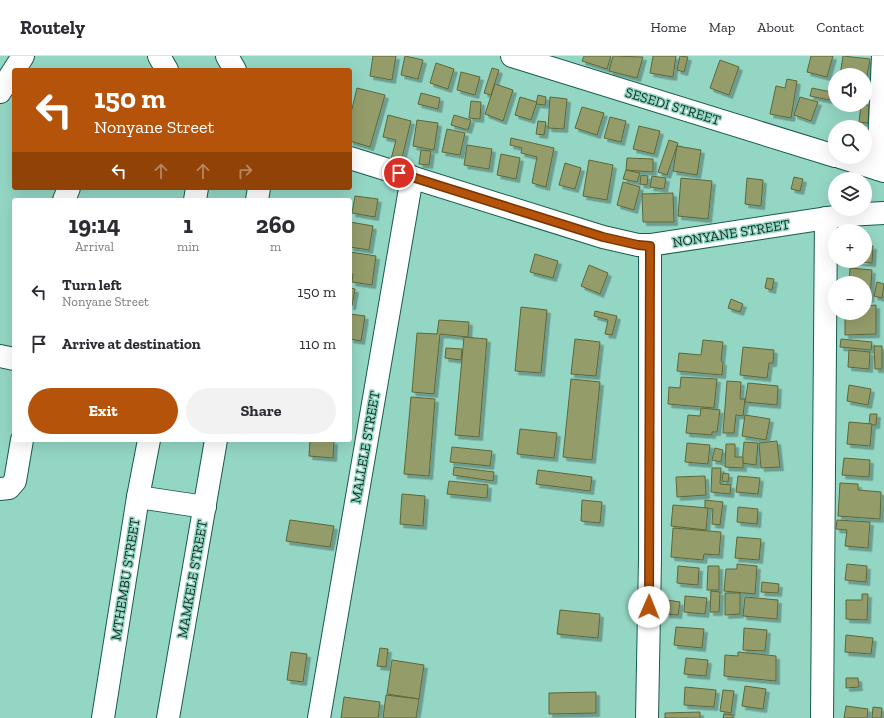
<!DOCTYPE html>
<meta charset="utf-8">
<style>
:root{--surface:#fff;--page:#f2f2f3;--text:#2b2b33;--muted:#7c7c81;--line:#e1e1e2;--accent:#b45309}
body{margin:0;font-family:"Zilla Slab",serif;background:var(--page);color:var(--text);height:100vh;display:flex;flex-direction:column;font-size:15px;white-space:nowrap}
*{box-sizing:border-box;margin:0}
p{font-size:13px;color:var(--muted)}
.icon{flex:none;width:22px;height:22px;fill:none;stroke:currentColor;stroke-width:2;stroke-linecap:round;stroke-linejoin:round}
.map{position:relative;flex:1;overflow:hidden}
.side{position:absolute;left:12px;top:142px;width:340px;height:244px;display:flex;flex-direction:column;background:var(--surface);border-radius:4px;box-shadow:0 4px 16px #0002}
.side>*{flex:none}
.guide{position:absolute;left:12px;top:12px;width:340px;height:122px;border-radius:4px;box-shadow:0 4px 16px #0002;background:#b45309;color:#fff;overflow:hidden}
.controls{position:absolute;left:828px;top:12px;display:grid;gap:8px}
.controls a{display:grid;place-items:center;width:44px;height:44px;border-radius:50%;background:var(--surface);box-shadow:0 4px 16px #0002;font-size:20px}
.pin{position:absolute;display:grid;place-items:center;width:34px;height:34px;color:#fff;margin:-17px;border:2px solid #fff;border-radius:50%;box-shadow:0 1px 4px #0007}
.me{position:absolute;width:44px;margin:-22px;rotate:1deg;stroke-linejoin:round;filter:drop-shadow(0 0 3px #0008)}
.turn{display:flex;align-items:center;gap:14px;height:84px;padding:0 16px;font-size:18px}
.turn .icon{width:52px;height:52px;stroke-width:2.5}
.turn b{display:block;font-size:28px;line-height:34px}
.lanes{display:flex;align-items:center;height:38px;padding:0 16px;background:#0003;justify-content:center;gap:20px;direction:ltr}
.lanes .off{opacity:.35}
.eta{display:flex;justify-content:space-evenly;align-items:center;height:68px;text-align:center}
.eta b{font-size:24px;font-weight:700;line-height:28px}
.primary-button{display:flex;gap:8px;margin-top:auto;padding:8px 16px}
.primary-button a{flex:1;height:46px;border-radius:24px;background:var(--accent);color:#fff;font-size:16px;font-weight:700;line-height:46px;text-align:center}
.primary-button a+a{background:var(--page);color:var(--text)}
ul{padding:0;list-style:none}
li{display:flex;align-items:center;gap:12px;height:52px;padding:0 16px}
li div{flex:1}
li b{display:block;font-size:15px}
li em{font-style:normal}
header{display:flex;align-items:center;gap:24px;box-sizing:border-box;height:56px;padding:0 20px;background:var(--surface);border-bottom:1px solid var(--line)}
header strong{font-size:19px}
nav{display:flex;gap:22px;margin-inline-start:auto;font-size:14px}
.map>svg:first-child{display:block}
.building{fill:#949d6a;stroke:#5f6636;filter:url(#shadow)}
.lines{fill:none;stroke-linecap:round;stroke-linejoin:round}
.minor-casing{stroke:#175c4e;stroke-width:24}
.minor{stroke:#fff;stroke-width:22}
.route-casing{stroke:#753606;stroke-width:10}
.route{stroke:#b45309;stroke-width:7}
.labels{text-anchor:middle;stroke-width:3;stroke-linejoin:round;paint-order:stroke}
.street-label{font-size:14px;fill:#112c25;stroke:#94d6c4}
</style>
<header>
<strong>Routely</strong>
<nav><a>Home</a><a>Map</a><a>About</a><a>Contact</a></nav>
</header>
<div class="map">
<svg width="884" height="662" viewBox="0 0 884 662">
<defs>
<filter id="shadow"><feDropShadow dx="3.5" dy="3.5" stdDeviation="0" flood-color="#0004"/></filter>
</defs>
<rect width="100%" height="100%" fill="#94d6c4"/>
<!-- building -->
<g class="building">
<path d="M373,0H396L392,24L370,20Z"/>
<path d="M405,0L423,4L418,23L401,19Z"/>
<path d="M584,0H611L607,13L582,5Z"/>
<path d="M613,0L643,1L637,22L609,15Z"/>
<path d="M653,0H676L673,21L650,17Z"/>
<path d="M680,0L688,1L684,16L677,14Z"/>
<path d="M811,0H833L827,21L807,16Z"/>
<path d="M843,0L870,3L865,31V19H840Z"/>
<path d="M720,4L739,11L729,39L710,32Z"/>
<path d="M436,7L454,13L448,33L430,27Z"/>
<path d="M492,12L499,14L491,39L484,37Z"/>
<path d="M461,16L480,21L475,39L457,34Z"/>
<path d="M787,23L797,25L791,62L770,58L776,30L785,32Z"/>
<path d="M495,28L513,34L503,65L485,58Z"/>
<path d="M357,32L385,39L370,91L350,85V61Z"/>
<path d="M812,32L831,36L829,44L810,40Z"/>
<path d="M421,37L440,42L438,53L418,48Z"/>
<path d="M538,39L546,41L545,49L536,48Z"/>
<path d="M520,41L537,46L531,64L515,59Z"/>
<path d="M550,41L567,43L564,73L548,72Z"/>
<path d="M800,41L818,46L811,65L794,59Z"/>
<path d="M471,45L481,46L480,63L469,62Z"/>
<path d="M861,49H869L868,67L859,66Z"/>
<path d="M582,51L604,57L597,79L575,72Z"/>
<path d="M388,59L411,65L400,110L390,107L396,84L383,81Z"/>
<path d="M454,59L471,64L468,74L451,69Z"/>
<path d="M610,61L626,65L621,86L604,82Z"/>
<path d="M417,64L438,67L434,94L413,90Z"/>
<path d="M538,65L546,66L544,79L536,78Z"/>
<path d="M639,70L660,75L654,98L633,93Z"/>
<path d="M447,73L465,77L460,99L442,96Z"/>
<path d="M511,82L554,92L546,131L532,127L537,101L521,97L522,92L510,89Z"/>
<path d="M669,84L678,87L667,119L658,116Z"/>
<path d="M467,89L492,93L489,113L464,109Z"/>
<path d="M677,90L701,94L697,119L673,115Z"/>
<path d="M421,94L431,95L429,109L419,108Z"/>
<path d="M501,98L520,102L516,123L497,119Z"/>
<path d="M627,102L653,103V116L626,114Z"/>
<path d="M589,104L613,109L607,144L583,140Z"/>
<path d="M565,107L581,112L575,133L559,129Z"/>
<path d="M626,114L640,117L637,126L623,123Z"/>
<path d="M641,119L648,120L647,129L640,128Z"/>
<path d="M652,120L666,122L664,133L650,131Z"/>
<path d="M794,121L803,123L800,135L791,133Z"/>
<path d="M681,122L712,125L708,163L678,160Z"/>
<path d="M747,122L763,124L761,150L745,148Z"/>
<path d="M623,126L640,131L634,154L617,149Z"/>
<path d="M673,137L674,166H643L642,138Z"/>
<path d="M355,140L378,143L375,161L352,157Z"/>
<path d="M350,166L373,170L369,194L350,191Z"/>
<path d="M865,190H873L872,207L850,205H865Z"/>
<path d="M350,196L376,200L372,229L352,226L353,218H350Z"/>
<path d="M535,198L558,205L553,222L530,216Z"/>
<path d="M589,209L608,217L600,238L581,230Z"/>
<path d="M850,212L872,214L870,243L865,242V227H849Z"/>
<path d="M767,222L774,223L772,234L765,232Z"/>
<path d="M877,226L884,228L882,242L874,240Z"/>
<path d="M350,232L355,233L352,250H350Z"/>
<path d="M731,243L743,248L740,256L728,252Z"/>
<path d="M876,249V278L845,279V257H865V250Z"/>
<path d="M521,251L547,254L541,317L515,315Z"/>
<path d="M595,255L617,260L612,279L605,278L608,264L594,260Z"/>
<path d="M350,258L365,260L361,285L350,283Z"/>
<path d="M439,264L469,266L468,281L440,278L434,338L412,336L417,277L437,278Z"/>
<path d="M464,281L487,283L479,381L455,379Z"/>
<path d="M575,283L600,286L596,320L571,318Z"/>
<path d="M841,283L872,286L871,294L840,291Z"/>
<path d="M703,284L723,286L721,305L723,306L722,319L677,315L679,297L701,299Z"/>
<path d="M874,290H882V313H875Z"/>
<path d="M743,291L774,294L773,307H769L767,322L740,319Z"/>
<path d="M446,292L462,293L461,304L445,302Z"/>
<path d="M849,294L870,296L869,313L848,311Z"/>
<path d="M681,321L717,323L714,352L668,348L669,331L680,332Z"/>
<path d="M571,323L600,326L592,404L563,401Z"/>
<path d="M727,325L741,326L740,343H745L743,360L736,359L734,377H723Z"/>
<path d="M748,327L778,330L777,349L745,346Z"/>
<path d="M849,329L871,333L868,349L847,345Z"/>
<path d="M411,341L435,343L429,420L404,418Z"/>
<path d="M701,352L720,354L717,376H712V379L686,377L688,359L700,360Z"/>
<path d="M870,358H877L876,369H869Z"/>
<path d="M745,359L770,363L766,384L742,380Z"/>
<path d="M849,366L872,368L870,390L847,388Z"/>
<path d="M520,373L557,377L554,402L517,398Z"/>
<path d="M310,384L334,385L333,402L309,400Z"/>
<path d="M777,385L780,411L761,412L759,387Z"/>
<path d="M744,386L758,387L756,409L742,407Z"/>
<path d="M687,387L710,389L708,408L685,406Z"/>
<path d="M726,388H735V401H743V412L725,411Z"/>
<path d="M452,391L492,395L490,410L450,406Z"/>
<path d="M715,392L723,394L721,406L712,404Z"/>
<path d="M844,402L870,404L869,421L842,419Z"/>
<path d="M454,411L494,416L493,425L453,419Z"/>
<path d="M712,412H721L720,428L731,429L730,438L711,436Z"/>
<path d="M538,414L592,421L590,435L536,428Z"/>
<path d="M723,417L729,418L728,426L722,425Z"/>
<path d="M705,420L706,439L677,441L676,421Z"/>
<path d="M738,420L760,422L758,438L736,436Z"/>
<path d="M449,425L488,429L487,442L447,438Z"/>
<path d="M840,427L858,428V434L881,436L880,463L838,460Z"/>
<path d="M402,438L425,440L423,470L400,468Z"/>
<path d="M582,444L602,446L600,467L581,465Z"/>
<path d="M705,444L723,446L720,469L712,468L713,453L705,452Z"/>
<path d="M673,449L708,452L706,474L671,470Z"/>
<path d="M738,451L758,453L757,468L737,466Z"/>
<path d="M290,464L334,470L330,491L286,485Z"/>
<path d="M837,464L870,466L868,492L845,490L847,474L836,473Z"/>
<path d="M673,472L721,476L719,499L704,498L703,504L671,501Z"/>
<path d="M737,481L761,483L759,504L735,502Z"/>
<path d="M737,508L757,510L755,538L724,535L726,513H737Z"/>
<path d="M847,508L867,510L866,526L845,524Z"/>
<path d="M678,510L699,512L698,529L677,527Z"/>
<path d="M708,510H719V534H707Z"/>
<path d="M762,526L779,528L778,537L761,536Z"/>
<path d="M711,535L720,536L719,556H710Z"/>
<path d="M725,537H740V558L725,559Z"/>
<path d="M862,538H868L867,564L846,563V544H862Z"/>
<path d="M685,540L707,542L705,558L684,556Z"/>
<path d="M745,541L778,544L777,563L743,560Z"/>
<path d="M667,544L680,546L678,559L666,558Z"/>
<path d="M560,554L600,558L598,582L557,578Z"/>
<path d="M676,571L704,573L702,592L674,589Z"/>
<path d="M744,572L767,574L765,595L743,594Z"/>
<path d="M846,579L873,582L871,598L845,596Z"/>
<path d="M380,592L388,593L386,611L377,610Z"/>
<path d="M291,596L307,598L303,626L287,624Z"/>
<path d="M738,596L776,600V625L724,620L725,599L738,600Z"/>
<path d="M686,602L708,604L706,620L684,618Z"/>
<path d="M392,604L424,609L419,643L387,638Z"/>
<path d="M846,622H858L859,631L846,632Z"/>
<path d="M745,630L766,633L763,653L742,650Z"/>
<path d="M685,631L716,634L714,651L684,649Z"/>
<path d="M723,634L734,635L731,657L720,655Z"/>
<path d="M596,636V657L549,658V637Z"/>
<path d="M386,639L419,643L416,662H383Z"/>
<path d="M344,641L380,646L378,662H341Z"/>
<path d="M846,650L868,653L867,662H844Z"/>
<path d="M873,651L882,652L881,662H872Z"/>
<path d="M700,656V662H665V657Z"/>
<path d="M724,658L733,659V662H723Z"/>
</g>
<g class="lines">
<defs>
<g id="minor">
<path d="M159,0L167,14"/>
<path d="M227,0L235,14"/>
<path d="M512,0L835,100"/>
<path d="M0,36L23,0"/>
<path d="M840,101L884,115"/>
<path d="M350,102L603,181L638,189H650L847,159L884,157"/>
<path d="M878,113L883,0"/>
<path d="M64,144L69,132"/>
<path d="M195,144L197,132"/>
<path d="M257,144L259,132"/>
<path d="M0,300L14,303"/>
<path d="M0,433L9,432L15,425L22,384"/>
<path d="M138,441L205,451"/>
<path d="M103,662L138,441L149,384"/>
<path d="M168,662L216,384"/>
<path d="M319,662L412,121"/>
<path d="M647,662L650,503V189"/>
<path d="M822,662L826,162"/>
</g>
</defs>
<!-- minor casing -->
<use href="#minor" class="minor-casing"/>
<!-- minor -->
<use href="#minor" class="minor"/>
</g>
<g class="lines">
<defs>
<path id="route" d="M399,117L603,181L638,189L650,190L649,551"/>
</defs>
<!-- route casing -->
<use href="#route" class="route-casing"/>
<!-- route -->
<use href="#route" class="route"/>
</g>
<g class="labels">
<!-- street labels -->
<g class="street-label">
<text transform="translate(673 50) rotate(17)" y="5">SESEDI STREET</text>
<text transform="translate(731 177) rotate(-9)" y="5">NONYANE STREET</text>
<text transform="translate(365 391) rotate(-80)" y="5">MALLELE STREET</text>
<text transform="translate(125 523) rotate(-81)" y="5">MTHEMBU STREET</text>
<text transform="translate(192 523) rotate(-80)" y="5">MAMKELE STREET</text>
</g>
</g>
</svg>
<div class="controls">
<a><svg class="icon" aria-label="sound" viewBox="0 0 24 24"><path d="M4 9h4l5-4v14l-5-4H4zM17 9q2 3 0 6"/></svg></a>
<a><svg class="icon" aria-label="search" viewBox="0 0 24 24"><circle cx="10" cy="10" r="6"/><path d="M15 15l6 6"/></svg></a>
<a><svg class="icon" aria-label="layers" viewBox="0 0 24 24"><path d="M12 4l9 5-9 5-9-5zM3 14l9 5 9-5"/></svg></a>
<a>+</a>
<a>−</a>
</div>
<div class="pin" style="left:399px;top:117px;background:#d93025"><svg class="icon" aria-label="arrive" viewBox="0 0 24 24"><path d="M6 21V4h12l-3 4 3 4H6"/></svg></div>
<svg class="me" style="left:649px;top:551px" viewBox="-20 -20 40 40"><circle r="19" fill="#fff"/><path d="M0-13L10 11 0 6-10 11z" fill="#b45309"/></svg>
<div class="guide">
<div class="turn"><svg class="icon" aria-label="left" viewBox="0 0 24 24"><path d="M17 20v-9H6M10 6l-5 5 5 5"/></svg><div><b>150 m</b>Nonyane Street</div></div>
<div class="lanes"><svg class="icon" aria-label="left" viewBox="0 0 24 24"><path d="M17 20v-9H6M10 6l-5 5 5 5"/></svg><svg class="icon off" aria-label="ahead" viewBox="0 0 24 24"><path d="M12 20V5M6 11l6-6 6 6"/></svg><svg class="icon off" aria-label="ahead" viewBox="0 0 24 24"><path d="M12 20V5M6 11l6-6 6 6"/></svg><svg class="icon off" aria-label="right" viewBox="0 0 24 24"><path d="M7 20v-9h11M14 6l5 5-5 5"/></svg></div>
</div>
<section class="side">
<div class="eta">
<div><b>19:14</b><p>Arrival</p></div>
<div><b>1</b><p>min</p></div>
<div><b>260</b><p>m</p></div>
</div>
<ul>
<li><svg class="icon" aria-label="left" viewBox="0 0 24 24"><path d="M17 20v-9H6M10 6l-5 5 5 5"/></svg><div><b>Turn left</b><p>Nonyane Street</p></div><em>150 m</em></li>
<li><svg class="icon" aria-label="arrive" viewBox="0 0 24 24"><path d="M6 21V4h12l-3 4 3 4H6"/></svg><div><b>Arrive at destination</b></div><em>110 m</em></li>
</ul>
<div class="primary-button"><a>Exit</a><a>Share</a></div>
</section>
</div>
